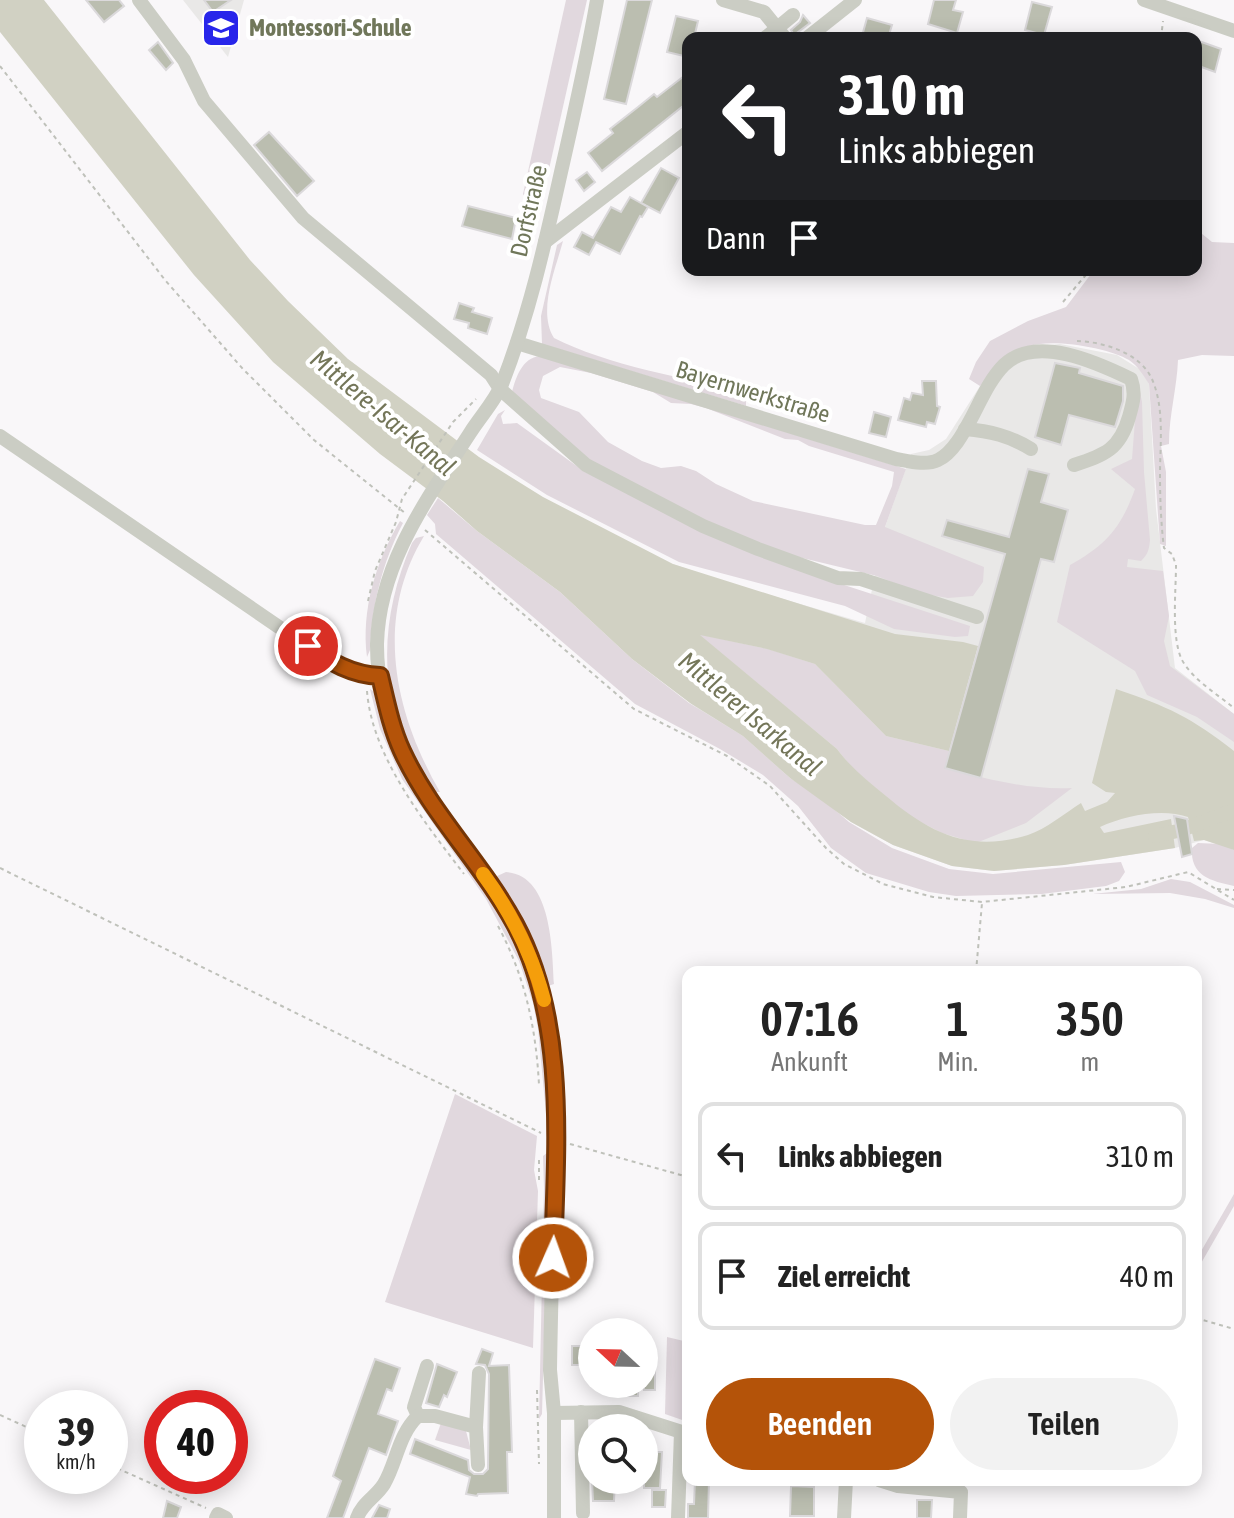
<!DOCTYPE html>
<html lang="de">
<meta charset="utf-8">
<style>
:root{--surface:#fff;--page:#f2f2f2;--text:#222;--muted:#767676;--line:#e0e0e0;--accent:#b45309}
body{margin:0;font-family:"Asap Condensed",sans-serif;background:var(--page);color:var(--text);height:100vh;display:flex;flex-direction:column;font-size:30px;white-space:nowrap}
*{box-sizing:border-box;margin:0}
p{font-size:26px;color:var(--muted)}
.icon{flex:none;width:44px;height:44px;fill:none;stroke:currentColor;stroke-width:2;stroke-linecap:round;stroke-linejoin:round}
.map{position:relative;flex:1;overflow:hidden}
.panel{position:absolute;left:682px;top:966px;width:520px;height:520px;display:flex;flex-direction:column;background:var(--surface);border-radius:16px;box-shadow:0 4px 20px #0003}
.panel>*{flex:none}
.guide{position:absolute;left:682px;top:32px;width:520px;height:244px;border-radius:16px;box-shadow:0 4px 20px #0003;background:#202124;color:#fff;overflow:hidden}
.needle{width:52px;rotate:292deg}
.controls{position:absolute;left:578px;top:1318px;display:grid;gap:16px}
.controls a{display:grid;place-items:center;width:80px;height:80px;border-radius:50%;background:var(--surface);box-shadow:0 4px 20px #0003;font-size:40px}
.speed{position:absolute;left:24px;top:1390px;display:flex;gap:16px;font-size:40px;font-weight:700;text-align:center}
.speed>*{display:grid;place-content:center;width:104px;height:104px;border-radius:50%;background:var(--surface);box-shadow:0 4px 20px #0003;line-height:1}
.speed small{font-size:20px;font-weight:400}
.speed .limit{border:12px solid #d22;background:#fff;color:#111}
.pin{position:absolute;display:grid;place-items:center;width:68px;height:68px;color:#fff;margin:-34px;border:4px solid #fff;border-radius:50%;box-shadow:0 2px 8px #0007}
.me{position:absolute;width:88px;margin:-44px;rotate:2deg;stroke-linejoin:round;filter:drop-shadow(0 0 6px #0008)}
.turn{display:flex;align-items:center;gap:28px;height:168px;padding:0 24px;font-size:36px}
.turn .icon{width:104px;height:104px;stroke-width:2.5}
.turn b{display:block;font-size:56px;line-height:68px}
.then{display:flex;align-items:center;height:76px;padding:0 24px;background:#0003;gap:16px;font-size:30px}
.eta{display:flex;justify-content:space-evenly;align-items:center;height:136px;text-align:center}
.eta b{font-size:48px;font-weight:600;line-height:56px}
.button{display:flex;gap:16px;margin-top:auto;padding:16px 24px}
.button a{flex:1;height:92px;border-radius:48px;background:var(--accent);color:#fff;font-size:32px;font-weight:600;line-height:92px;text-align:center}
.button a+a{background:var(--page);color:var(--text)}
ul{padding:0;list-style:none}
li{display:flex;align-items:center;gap:24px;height:108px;margin:0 16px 12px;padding:0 8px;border:4px solid var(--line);border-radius:16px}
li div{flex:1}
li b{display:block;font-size:30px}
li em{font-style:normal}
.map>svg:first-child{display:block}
.built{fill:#e9e8e7}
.green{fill:#e1d8de;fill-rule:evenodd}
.water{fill:#d1d1c3}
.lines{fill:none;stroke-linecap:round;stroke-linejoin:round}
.canal{stroke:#d1d1c3;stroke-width:14}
.building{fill:#bbbeb0;stroke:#dbd9db;stroke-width:2}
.path{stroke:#bfc1ba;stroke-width:2;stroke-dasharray:4 4;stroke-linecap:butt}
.minor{stroke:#cbcdc4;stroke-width:14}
.route-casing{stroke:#753606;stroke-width:20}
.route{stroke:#b45309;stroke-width:14}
.slow{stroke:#f59e0b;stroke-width:14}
.labels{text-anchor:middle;stroke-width:8;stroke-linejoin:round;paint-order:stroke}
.poi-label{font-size:24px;font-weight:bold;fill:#70775a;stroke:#fff;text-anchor:start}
.street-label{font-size:24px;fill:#70775a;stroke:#fff}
.water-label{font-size:26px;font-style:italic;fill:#747659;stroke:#fff}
</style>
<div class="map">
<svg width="1234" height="1518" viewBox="0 0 1234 1518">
<rect width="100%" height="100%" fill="#f9f7f9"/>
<!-- built -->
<g class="built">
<path d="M183,0H244L228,57Z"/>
<path d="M1060,344L1117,355L1141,370L1149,384L1156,509L1175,668L1234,714V850L1204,840L1175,848L1064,865L994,871L952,866L893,845L851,822L690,703L673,564L719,580L865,623L885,527L911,454L929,450L946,439L980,386L1029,347Z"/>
</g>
<!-- green -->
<g class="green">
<path d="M566,0H587L547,178L538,207L530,203L523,194Z"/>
<path d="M1196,212L1201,233L1212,242L1234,243V356L1202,355L1178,360C1177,388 1169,415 1169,444L1161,446L1166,472V546L1160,544L1149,384C1143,375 1138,366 1129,360C1110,348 1052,338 1030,346C1015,352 993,375 980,386L969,379L976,362L990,341L1028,321L1066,307L1094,270H1196Z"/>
<path d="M563,241C556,268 537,311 554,338C605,364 688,381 746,389V406L542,344L541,316L557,245Z"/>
<path d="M540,356L906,469L885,527L984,567L983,582L973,596L948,598L919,593L877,576L794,556L711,525L590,462L512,392C516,377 522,358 540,356ZM560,367L591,373L653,392L671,403L691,404L706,408L785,439L798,440L809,446L894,472L892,486L876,525H865L753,501L716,484L696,471L681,466L661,468L642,461L608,442L579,412L541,398L539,390L543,376Z"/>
<path d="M1138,381L1142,402L1144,472L1150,540C1149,550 1148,554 1141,561L1128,559L1127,567L1163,571L1169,616L1164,641L1170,666L1234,714V742L1197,717L1147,695L1135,671L1057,622L1070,565C1106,545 1121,528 1135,489L1111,469L1132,459Z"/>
<path d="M505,410L501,416L503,424L517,423L585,472L835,582L970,626L968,636L955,637L894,629L845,606L679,562L547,495L477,450L498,414Z"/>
<path d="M438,498L477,531L560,592L632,659L689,703L743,736L790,778L820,797L849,822L892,848L949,869L993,874L1121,862L1125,872L1119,881L1106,886L1042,894L956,896L929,892L866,873L831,848L798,806L763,775L720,749L635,704L436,534L435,524L427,515Z"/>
<path d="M400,521L403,523C382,563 372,605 370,650L367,657C361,610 376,561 400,521Z"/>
<path d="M424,536C374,619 394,712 440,792H432C422,774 411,756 403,737C377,673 385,605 412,543L416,538Z"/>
<path d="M698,634L768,649L815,664L886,736L949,751L945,768C988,779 1027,790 1072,788L1026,823L976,843L942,833L907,815L852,768L837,749Z"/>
<path d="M370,689L376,693C385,723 393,751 408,778C429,816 458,848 482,883C518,935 541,994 547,1058C549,1078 552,1105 547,1124L538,1029L533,1003L519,961L486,899L402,779L380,729Z"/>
<path d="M1198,843L1221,844L1234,850V886C1211,881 1190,876 1192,848Z"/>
<path d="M506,872C552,875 552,949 554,984L548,986L530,940L495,877Z"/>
<path d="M1171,879L1190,882L1234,905V908L1205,899L1170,893L1092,894L1141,889Z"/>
<path d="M455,1094L537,1136L534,1170L538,1191L533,1348L385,1302Z"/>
<path d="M547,1153L548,1197L542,1414L539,1419L544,1188L543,1156Z"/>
<path d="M1234,1194V1206L1196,1272V1260Z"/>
<path d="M667,1337L688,1342V1422L665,1414Z"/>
<path d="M441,1423L466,1431L471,1450L435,1440Z"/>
</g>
<!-- water -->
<path class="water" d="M0,0H44L250,260L288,301L348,359L479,457L543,497L673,564L895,634L963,642L978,646L949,751L886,736L815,664L767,649L700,635L837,749C851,768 868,781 886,796C930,833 969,853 1028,835C1046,829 1065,813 1081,803L1085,811L1107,802L1115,793L1106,792L1092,783L1116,689C1167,706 1192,718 1234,751V850L1204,840L1194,841L1188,817C1161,808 1125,816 1100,827L1104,833L1171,819L1175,848L1064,865L994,871L952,866L893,845L851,822L790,778L743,736L690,703L632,659L560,592L477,531L443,501L380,454L273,362L194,275L0,32Z"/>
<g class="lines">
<!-- canal -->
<path class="canal" d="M1155,836L1182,830L1234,810"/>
</g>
<!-- building -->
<g class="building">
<path d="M86,0H119L124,6L104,22Z"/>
<path d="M204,0H231L213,12Z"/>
<path d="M627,0H652L626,104L604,99Z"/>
<path d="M934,0H956L953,10L963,12L957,33L928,24Z"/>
<path d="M1032,2L1052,7L1044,35L1025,30Z"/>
<path d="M803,15L810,23L794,35L791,30L800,22Z"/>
<path d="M676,16L698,21L694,38H688V57L667,52Z"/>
<path d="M867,18L892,25L888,38L862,36Z"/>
<path d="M1196,40L1221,49L1215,72L1196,65Z"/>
<path d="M158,42L173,63L166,70L149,50Z"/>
<path d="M688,73V102L602,171L588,153L613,133L610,129L638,107L654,94L657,97Z"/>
<path d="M269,132L314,181L297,196L254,145Z"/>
<path d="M661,168L679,178L660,213L641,203Z"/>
<path d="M587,172L595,182L584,191L576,180Z"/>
<path d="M630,197L648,207L642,217L640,216L620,254L596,242L589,255L574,247L582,232L593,238L611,207L621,212Z"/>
<path d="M468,206L516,218L512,239L462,226Z"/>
<path d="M459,303L474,308L472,312L492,318L487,334L468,328L469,323L454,319Z"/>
<path d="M1055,363L1080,368L1079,373L1123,386V401L1115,427L1069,415L1061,445L1035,437Z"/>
<path d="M922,381H936L937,406L940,407L935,424L927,422L926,427L898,420L904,398L910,400L912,393L923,395Z"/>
<path d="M874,412L891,417L886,437L869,433Z"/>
<path d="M1028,469L1049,474L1041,502L1068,510L1054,562L1041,559L981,778L945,768L1005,554L942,536L947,520L1009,537Z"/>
<path d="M1174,816L1187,819L1192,854L1182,857Z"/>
<path d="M572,1346H583V1350H592V1365H572Z"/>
<path d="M482,1349L493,1353L489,1366L509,1365L512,1452H507L508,1493L478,1494L477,1496L466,1494L470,1477L410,1454L415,1439L468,1460L469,1470L474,1474H483L488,1469L489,1374L485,1365L476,1364Z"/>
<path d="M375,1359L400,1368L392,1391L387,1389L378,1414L398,1421L386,1455L369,1448L343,1518H327L341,1481L333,1476Z"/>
<path d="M437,1364L457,1372L447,1397L444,1395L439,1407L426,1403Z"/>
<path d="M644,1369L655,1370V1390H644Z"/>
<rect x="619" y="1384" width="19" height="12"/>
<path d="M644,1452H662L660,1488H644Z"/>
<path d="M592,1480H615L614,1501H593Z"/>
<path d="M695,1480H709L708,1518H688V1504H694Z"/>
<path d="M791,1486L814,1487V1516H790Z"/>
<path d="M652,1490H666L665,1507H652Z"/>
<path d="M917,1500H932L931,1518H917Z"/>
<path d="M167,1501L181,1507L177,1518H163Z"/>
<path d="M379,1505L390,1509L387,1518H372Z"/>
</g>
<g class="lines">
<!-- path -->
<g class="path">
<path d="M1161,38L1163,21"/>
<path d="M0,66L165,280L243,369L314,440L405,513"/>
<path d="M1063,302L1090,270"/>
<path d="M1077,341C1103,342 1138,352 1151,377C1165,406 1160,444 1160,474C1160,499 1161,524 1164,548L1172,554L1176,565C1176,591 1171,638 1182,660C1193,680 1217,694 1234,708"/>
<path d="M425,530L634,709L727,756L770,786L826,848L844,864L883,884L933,897L982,902L1126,887L1188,872L1234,900"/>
<path d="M368,601L375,571L396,522L402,499L453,422L476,399"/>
<path d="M367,691C372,757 425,823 464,874"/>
<path d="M0,868L541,1133"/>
<path d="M1217,889L1234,890"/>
<path d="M498,926C525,976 536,1028 539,1085"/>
<path d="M976,972L982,903"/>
<path d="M570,1144L688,1177"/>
<path d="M539,1180V1158"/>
<path d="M537,1288L538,1242"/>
<path d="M1196,1318L1234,1329"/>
<path d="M537,1390L539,1464"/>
<path d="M0,1415L42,1434"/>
<path d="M110,1465L206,1508"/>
</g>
<!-- minor -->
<g class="minor">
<path d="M139,0L184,60L204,101L303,218L491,375L500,389L586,465L703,526L758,549L838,578L861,579L977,617"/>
<path d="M723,0L764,12L785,38"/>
<path d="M1144,0L1234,31"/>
<path d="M765,38L793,15"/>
<path d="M807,38L855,0"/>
<path d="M545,242L688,132"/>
<path d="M517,343L896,459C908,461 926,466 938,460C953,453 964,432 972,417C981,400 990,379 1004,365C1036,334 1098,363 1131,379C1136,393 1133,403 1129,417C1120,449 1105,455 1074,465"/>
<path d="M965,429C990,431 1010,436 1031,449"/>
<path d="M0,436L333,664L366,675L380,676"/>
<path d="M581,1412L583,1513"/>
<path d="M554,1413L619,1412L688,1434"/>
<path d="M418,1416L414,1407L427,1366"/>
<path d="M476,1427L479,1373"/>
<path d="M879,1480L898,1486L961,1492L960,1518"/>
<path d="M216,1518L218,1514L226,1518"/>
<path d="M357,1518C362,1503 376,1497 384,1484C397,1462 398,1435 418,1416H435L476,1427L478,1465"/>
<path d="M554,1518V1413L550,1370C551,1297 554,1223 554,1150C555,1089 557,1026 536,969C493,854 376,777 377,644C379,563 428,498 470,433C480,417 495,401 502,384C529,315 545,244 561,172C574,115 587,58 597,0"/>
<path d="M678,1518L681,1432"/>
<path d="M844,1518L846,1480"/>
</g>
</g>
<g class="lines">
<defs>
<path id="route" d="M308,646C330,662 352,675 380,676C386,701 391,727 402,751C431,814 482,863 515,924C568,1023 556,1149 553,1258"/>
</defs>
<!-- route casing -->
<use href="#route" class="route-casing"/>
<!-- route -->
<use href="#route" class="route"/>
<!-- slow -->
<path class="slow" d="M483,874C511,912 532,954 544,1000"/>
</g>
<!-- icons -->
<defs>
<symbol id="school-square" viewBox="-11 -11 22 22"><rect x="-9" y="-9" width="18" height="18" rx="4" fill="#2826ea" stroke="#fff"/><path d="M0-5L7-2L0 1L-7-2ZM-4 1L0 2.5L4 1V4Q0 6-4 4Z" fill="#fff"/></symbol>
</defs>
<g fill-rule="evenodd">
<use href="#school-square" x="199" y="6" width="44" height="44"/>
</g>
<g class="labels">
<!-- poi labels -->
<g class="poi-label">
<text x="249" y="36">Montessori-Schule</text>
</g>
<!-- street labels -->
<g class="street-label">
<text transform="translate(529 211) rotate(-77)" y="8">Dorfstraße</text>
<text transform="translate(753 392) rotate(17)" y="8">Bayernwerkstraße</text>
</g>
<!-- water labels -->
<g class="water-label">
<text transform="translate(383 413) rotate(40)" y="9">Mittlere-Isar-Kanal</text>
<text transform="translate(750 714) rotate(40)" y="9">Mittlerer Isarkanal</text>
</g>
</g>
</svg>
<div class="controls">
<a><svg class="needle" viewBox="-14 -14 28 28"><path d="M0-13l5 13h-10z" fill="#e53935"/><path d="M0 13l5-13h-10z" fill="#767676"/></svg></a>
<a><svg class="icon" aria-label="search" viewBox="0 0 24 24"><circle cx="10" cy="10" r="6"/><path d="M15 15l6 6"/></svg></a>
</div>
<div class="speed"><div>39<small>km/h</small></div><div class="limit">40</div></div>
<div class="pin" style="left:308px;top:646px;background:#d93025"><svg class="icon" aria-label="arrive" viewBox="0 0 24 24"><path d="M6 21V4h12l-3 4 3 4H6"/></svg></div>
<svg class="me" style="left:553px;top:1258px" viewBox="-20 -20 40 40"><circle r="17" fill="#b45309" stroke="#fff" stroke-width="3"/><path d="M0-11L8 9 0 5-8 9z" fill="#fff"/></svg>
<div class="guide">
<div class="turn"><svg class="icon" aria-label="left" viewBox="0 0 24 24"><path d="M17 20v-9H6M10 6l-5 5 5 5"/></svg><div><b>310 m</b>Links abbiegen</div></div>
<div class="then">Dann<svg class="icon" aria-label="arrive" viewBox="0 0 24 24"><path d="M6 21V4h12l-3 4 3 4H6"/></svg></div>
</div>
<section class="panel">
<div class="eta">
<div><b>07:16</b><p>Ankunft</p></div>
<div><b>1</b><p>Min.</p></div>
<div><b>350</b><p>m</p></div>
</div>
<ul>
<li><svg class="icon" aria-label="left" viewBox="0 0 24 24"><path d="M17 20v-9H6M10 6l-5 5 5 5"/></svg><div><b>Links abbiegen</b></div><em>310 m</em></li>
<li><svg class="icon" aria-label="arrive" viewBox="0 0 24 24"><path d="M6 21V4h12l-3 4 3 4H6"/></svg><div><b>Ziel erreicht</b></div><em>40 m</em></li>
</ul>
<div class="button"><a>Beenden</a><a>Teilen</a></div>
</section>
</div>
